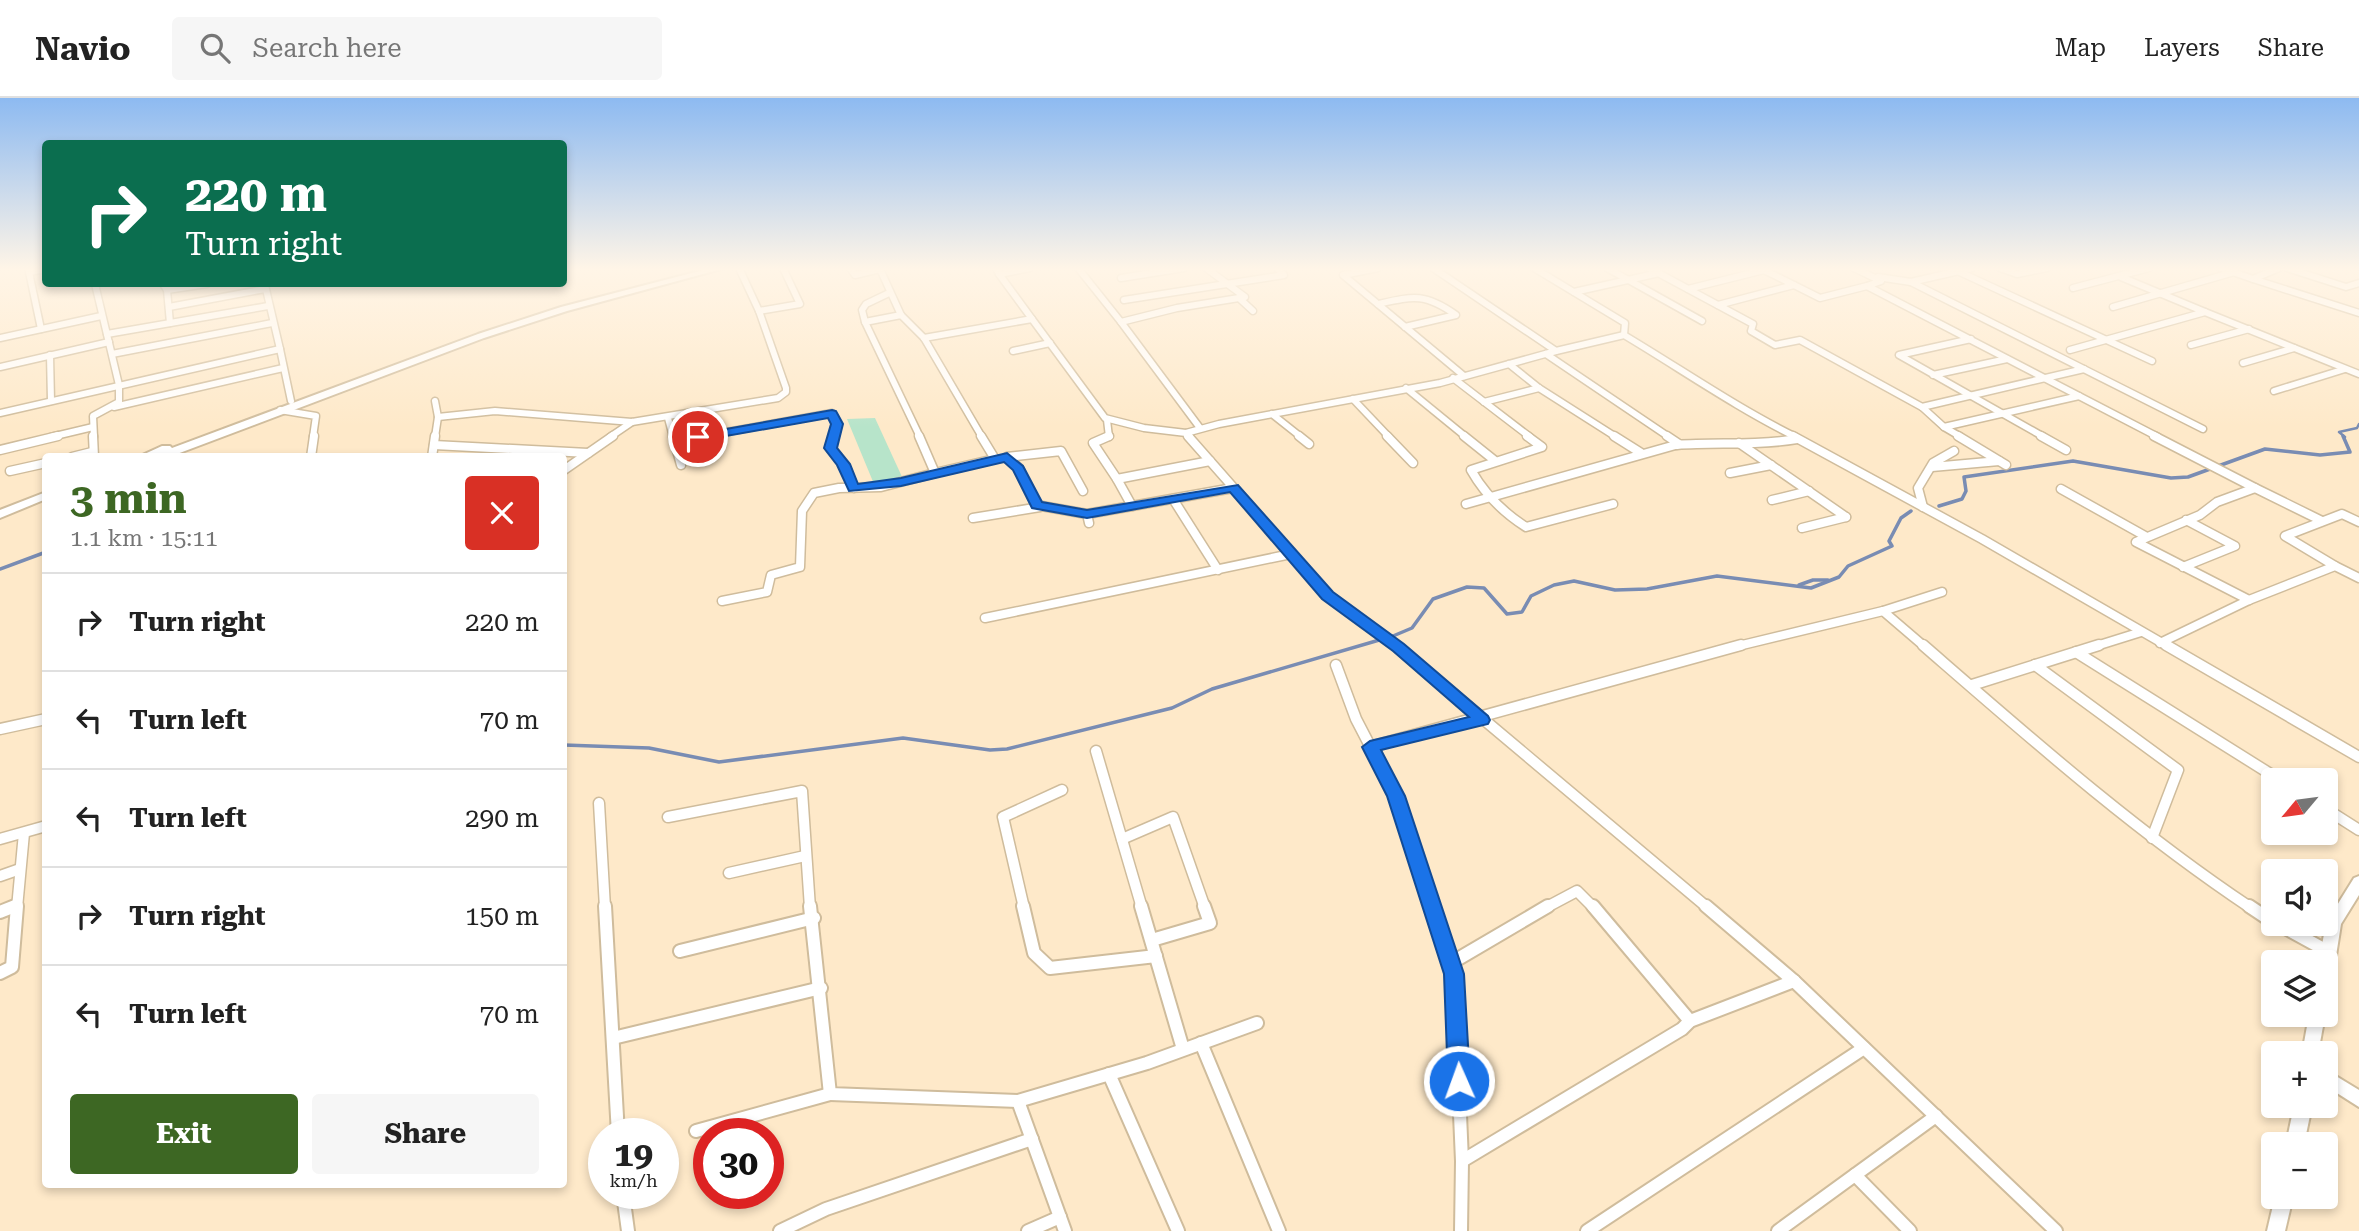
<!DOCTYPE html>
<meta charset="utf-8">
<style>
:root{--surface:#fff;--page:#f6f6f6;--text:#222;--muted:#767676;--line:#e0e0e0;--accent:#3d6723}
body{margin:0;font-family:"Roboto Serif",serif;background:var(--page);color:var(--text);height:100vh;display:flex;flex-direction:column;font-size:26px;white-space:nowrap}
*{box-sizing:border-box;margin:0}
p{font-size:23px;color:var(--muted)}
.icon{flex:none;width:38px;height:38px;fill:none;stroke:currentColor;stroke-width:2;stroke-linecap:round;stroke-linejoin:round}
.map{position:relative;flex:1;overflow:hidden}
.drawer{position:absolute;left:42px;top:355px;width:525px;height:735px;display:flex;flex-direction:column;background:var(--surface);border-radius:7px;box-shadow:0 4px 10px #0003}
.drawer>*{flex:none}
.banner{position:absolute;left:42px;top:42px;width:525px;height:147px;border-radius:7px;box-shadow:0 4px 10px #0003;background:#0b6e4f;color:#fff;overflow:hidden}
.needle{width:46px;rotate:241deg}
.controls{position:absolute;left:2261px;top:670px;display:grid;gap:14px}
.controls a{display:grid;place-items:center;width:77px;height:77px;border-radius:7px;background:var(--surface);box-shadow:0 4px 10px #0003;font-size:35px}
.speed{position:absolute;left:588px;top:1020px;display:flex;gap:14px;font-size:35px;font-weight:700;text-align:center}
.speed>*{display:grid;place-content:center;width:91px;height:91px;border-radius:50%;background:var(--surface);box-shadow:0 4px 10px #0003;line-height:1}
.speed small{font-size:18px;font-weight:400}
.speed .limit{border:10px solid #d22;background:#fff;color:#111}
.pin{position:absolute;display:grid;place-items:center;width:60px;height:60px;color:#fff;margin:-30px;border:4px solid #fff;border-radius:50%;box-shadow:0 2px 7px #0007}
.me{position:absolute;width:77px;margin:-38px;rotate:358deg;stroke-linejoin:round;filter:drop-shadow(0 0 5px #0008)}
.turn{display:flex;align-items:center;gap:24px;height:147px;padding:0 28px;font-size:32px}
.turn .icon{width:91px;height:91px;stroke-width:2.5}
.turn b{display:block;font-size:49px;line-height:60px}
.round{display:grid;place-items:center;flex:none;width:74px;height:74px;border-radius:7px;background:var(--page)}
.summary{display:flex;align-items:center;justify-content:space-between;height:119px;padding:0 28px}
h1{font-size:42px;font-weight:700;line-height:52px;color:var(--accent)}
.button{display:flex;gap:14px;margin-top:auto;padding:14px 28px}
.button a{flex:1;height:80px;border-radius:7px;background:var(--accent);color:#fff;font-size:28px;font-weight:700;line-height:80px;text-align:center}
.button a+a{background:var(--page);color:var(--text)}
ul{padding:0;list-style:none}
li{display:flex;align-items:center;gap:21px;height:98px;padding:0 28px;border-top:2px solid var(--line)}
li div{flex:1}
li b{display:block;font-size:26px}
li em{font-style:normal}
header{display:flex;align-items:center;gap:42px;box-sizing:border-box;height:98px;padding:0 35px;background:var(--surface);border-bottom:2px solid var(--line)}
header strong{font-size:33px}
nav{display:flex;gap:38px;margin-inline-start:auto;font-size:24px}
.search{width:490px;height:63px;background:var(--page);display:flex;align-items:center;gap:18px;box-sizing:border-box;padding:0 24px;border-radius:7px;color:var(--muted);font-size:26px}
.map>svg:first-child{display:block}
.green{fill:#b7e4ca}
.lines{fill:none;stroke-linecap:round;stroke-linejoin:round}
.stream-far1{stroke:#798cb3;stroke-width:2.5}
.stream{stroke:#798cb3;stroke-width:3.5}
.minor-far3-casing{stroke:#cfbc9c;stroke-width:9}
.minor-far2-casing{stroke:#cfbc9c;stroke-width:11}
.minor-far1-casing{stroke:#cfbc9c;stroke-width:13}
.minor-casing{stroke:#cfbc9c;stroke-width:16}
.secondary-casing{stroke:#cfbc9c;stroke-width:4}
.trunk-casing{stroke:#cfbc9c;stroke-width:4}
.minor-far3{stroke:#fff;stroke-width:6}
.minor-far2{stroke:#fff;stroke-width:8}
.minor-far1{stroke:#fff;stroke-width:10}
.minor{stroke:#fff;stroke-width:12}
.secondary{fill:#fff;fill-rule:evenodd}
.trunk{fill:#fff;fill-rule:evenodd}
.route{fill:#1a73e8;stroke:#114b97;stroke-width:2}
</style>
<header>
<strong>Navio</strong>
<div class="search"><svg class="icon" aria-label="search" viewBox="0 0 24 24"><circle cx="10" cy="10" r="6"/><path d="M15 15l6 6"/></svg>Search here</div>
<nav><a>Map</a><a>Layers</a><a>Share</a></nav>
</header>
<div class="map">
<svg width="2359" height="1133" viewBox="0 0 2359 1133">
<rect width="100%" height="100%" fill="#fee9c9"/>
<!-- green -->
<path class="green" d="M875,320L903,381L874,386L847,321Z"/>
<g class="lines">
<!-- stream-far1 -->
<path class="stream-far1" d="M2345,339L2339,334L2357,330L2359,326"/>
<!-- stream -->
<g class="stream">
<path d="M1939,408L1962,401L1966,393L1964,379L2073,363L2171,380L2188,379L2265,351L2320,357L2350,354L2343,338"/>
<path d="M0,471L46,454"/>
<path d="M1799,487L1813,482H1828"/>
<path d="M564,647L649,650L719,664L903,640L990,652L1007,651L1172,610L1212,591L1393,538L1412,530L1433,501L1467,489L1484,490L1507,516L1522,514L1531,498L1554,487L1574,483L1615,492L1647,491L1717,478L1811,490L1839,479L1848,468L1892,448L1889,443L1901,420L1911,413"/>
</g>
<defs>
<g id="minor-far3">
<path d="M739,170L759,213"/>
<path d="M850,170L855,177L880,171L901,217"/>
<path d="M996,170L999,176L1030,170"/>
<path d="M1078,170L1121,224"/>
<path d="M1378,170L1343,177L1464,278"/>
<path d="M1534,170L1625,225L1624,237"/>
<path d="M1607,170L1702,223"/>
<path d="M1649,170L1753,226L1751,233L1775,247L1800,242L1922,309L2084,271"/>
<path d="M1760,170L1820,200L1867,188"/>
<path d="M1854,170L1881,183L1867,188L2158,339"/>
<path d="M1951,170L2152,263"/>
<path d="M2000,170L2017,176L2047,170"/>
<path d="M2221,170L2253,181"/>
<path d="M2279,170L2253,181L2359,215"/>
<path d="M2287,170L2346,189L2359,185"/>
<path d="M1878,179L1911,184L1972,170"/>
<path d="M1121,180L1184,170"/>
<path d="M1911,184L2203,331"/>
<path d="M163,186L167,192L170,225"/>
<path d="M265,187L280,251"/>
<path d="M2073,190L2149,170"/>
<path d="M1688,191L1764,172"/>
<path d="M167,192L207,186"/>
<path d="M1574,194L1659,175"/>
<path d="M1239,200L1253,213"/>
<path d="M1124,202L1284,177L1277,170"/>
<path d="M1378,206C1414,198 1425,195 1456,217L1405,229"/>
<path d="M1718,207L1794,187"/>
<path d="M169,209L265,191"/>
<path d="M2113,209L2234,174"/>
<path d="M2205,214L2359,276"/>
<path d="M1032,221L1105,320L1144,330L1186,335"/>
<path d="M865,224L862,212L866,206L889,195"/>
<path d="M41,231L29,174L46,171"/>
<path d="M107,236L268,208"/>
<path d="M0,240L101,218"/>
<path d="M924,240L982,339"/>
<path d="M924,240L1032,221L999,176"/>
<path d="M1971,241L1899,257L2044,339"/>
<path d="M2191,247L2249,231"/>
<path d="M2070,252L2205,214L2121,179"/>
<path d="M1013,253L1050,245"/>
<path d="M1556,253L1624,237C1681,271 1737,310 1796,339"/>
<path d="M112,256L272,225"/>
<path d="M1546,256L1669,339"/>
<path d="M50,257L51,303"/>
<path d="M2243,265L2294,250"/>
<path d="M1509,266L1539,290L1616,339"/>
<path d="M0,269L109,244"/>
<path d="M1933,277L2007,261"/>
<path d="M1453,280L1530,339"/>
<path d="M1406,290L1466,339"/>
<path d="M2274,293L2345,271"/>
<path d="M1353,301L1389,339"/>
<path d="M1484,304L1539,290"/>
<path d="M114,309L283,270"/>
<path d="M1922,309L1944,329"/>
<path d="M280,312L316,318L313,339"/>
<path d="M0,315L280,251L291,303"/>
<path d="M1272,316L1301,339"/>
<path d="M438,319L495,313L632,324L778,300L786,294V290L759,213L800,206L783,170"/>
<path d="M668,320L673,339"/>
<path d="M1107,322L1109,339"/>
<path d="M1200,330L1121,224L1177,210L1245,199L1206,170"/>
<path d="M51,339L93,329"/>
<path d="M94,339L93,318L119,304V287L95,186"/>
<path d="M435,339L438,319L435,303"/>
<path d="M610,339L632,324"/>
<path d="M699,339L832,315L837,326L833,339"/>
<path d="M920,339L865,224L901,217L924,240"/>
<path d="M1190,339L1186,335L1219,326L1440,285L1556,253L1433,170"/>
<path d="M1961,339L1944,329L2079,298"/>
</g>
<g id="minor-far2">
<path d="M93,338L94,359"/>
<path d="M673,338L681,367"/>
<path d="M834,338L830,350L844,367L854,390"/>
<path d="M919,338L935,375L995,361L981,338"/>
<path d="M1109,338L1093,345L1117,381"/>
<path d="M1188,338L1328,497L1398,549"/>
<path d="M1299,338L1309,346"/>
<path d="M1387,338L1413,365"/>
<path d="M1464,338L1494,362"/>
<path d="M1527,338L1542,349L1471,372C1484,395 1504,415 1526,429L1613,406"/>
<path d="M1614,338L1641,355"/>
<path d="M1793,338L1982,441L2169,549"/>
<path d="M1958,338L2006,367"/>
<path d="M2041,338L2066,352"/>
<path d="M2154,338L2255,390"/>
<path d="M674,344L709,338"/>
<path d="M1739,345L1846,419"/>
<path d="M434,347L588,355"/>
<path d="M1677,347C1717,344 1757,348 1797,341"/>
<path d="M0,352L58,338"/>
<path d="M72,359L92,354"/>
<path d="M311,359L314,338"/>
<path d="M432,359L435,338"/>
<path d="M1007,359L1019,370L1036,407L1087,416L1089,425"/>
<path d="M1007,359L1061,353L1083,393"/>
<path d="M1210,363L1117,381L1132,408L1233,390"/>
<path d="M1932,369L1999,363"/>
<path d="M564,372L613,338"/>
<path d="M10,373L46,365"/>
<path d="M1730,375L1771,367"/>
<path d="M2061,391L2145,438"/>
<path d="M1173,401L1218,472"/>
<path d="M1772,402L1809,393"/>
<path d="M1466,406L1679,346L1667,338"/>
<path d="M1923,409L1918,390L1933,365L1954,353"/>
<path d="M1087,416L1132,408"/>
<path d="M973,420L1040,409"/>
<path d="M1802,430L1846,419"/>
<path d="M2335,468L2285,438L2342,416L2359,424"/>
<path d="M2183,469L2235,448L2186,422"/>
<path d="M2249,502L2136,444L2200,417L2217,404L2255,390L2322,423"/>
<path d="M722,503L767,494L771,477L800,469L802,413L814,395L839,390L881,389L935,375"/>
<path d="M985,520L1291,456"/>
<path d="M2160,545L2249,502L2335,468L2359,480"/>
<path d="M1734,549L1883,513"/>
<path d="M1925,549L1883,513L1942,494"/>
<path d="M2093,549L2141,534"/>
</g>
<g id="minor-far1">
<path d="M1395,547L1708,810"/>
<path d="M1923,547C2029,639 2134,732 2251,810"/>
<path d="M2166,547L2359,659"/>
<path d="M2076,554L2280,682"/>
<path d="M1336,567L1356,621L1396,698L1433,810"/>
<path d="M2035,567L2178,672L2152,740"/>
<path d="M1972,587L2099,547"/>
<path d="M0,631L46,621"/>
<path d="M1370,649L1741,547"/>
<path d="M1096,653L1142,810"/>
<path d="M599,705L605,810"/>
<path d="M2326,711L2359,732"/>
<path d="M668,719L802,693L810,810"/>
<path d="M0,741L46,728"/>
<path d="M1122,741L1173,719L1205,810"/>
<path d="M729,775L805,758"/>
<path d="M0,778L20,771"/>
<path d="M11,810L15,808"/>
<path d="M17,810L24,735"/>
<path d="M1024,810L1003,719L1062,692"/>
<path d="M1545,810L1577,793L1594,810"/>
</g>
<g id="minor">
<path d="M605,808L618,1036"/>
<path d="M810,808L830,996L1018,1003L1147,965L1257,925"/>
<path d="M1023,808L1034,855L1050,870L1156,858"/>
<path d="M1141,808L1183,951"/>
<path d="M1432,808L1454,875L1462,1063L1461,1133"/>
<path d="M1593,808L1690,923"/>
<path d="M1706,808L1794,883L2056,1133"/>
<path d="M2249,808L2273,824"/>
<path d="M0,814L15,808"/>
<path d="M2278,826L2329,854"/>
<path d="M1152,842L1210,825L1204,808"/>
<path d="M680,853L814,820"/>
<path d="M1451,865L1548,808"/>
<path d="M0,875L12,869L17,808"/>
<path d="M613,940L821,890"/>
<path d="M1201,945L1279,1133"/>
<path d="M1109,976L1178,1133"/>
<path d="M1018,1003L1065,1133"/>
<path d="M696,1033L830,996"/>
<path d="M1462,1063L1682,931L1690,923L1794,883"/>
<path d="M1855,1077L1910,1133"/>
<path d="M623,1096L628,1133"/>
<path d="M780,1133L826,1111L1032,1041"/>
<path d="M1028,1133L1060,1119"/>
<path d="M1587,1133L1864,950"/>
<path d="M1778,1133L1936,1018"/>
</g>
<g id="secondary">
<path d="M2359,778V797L2341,826L2334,871L2332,876L2326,877V864H2319L2326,825L2354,780Z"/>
<path d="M2309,917H2325L2318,956H2302Z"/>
<path d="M2326,972L2359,992V1009L2326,988Z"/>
<path d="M2294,1008H2312L2304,1046H2286Z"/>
<path d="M2275,1099H2293L2285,1133H2267Z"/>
</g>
<g id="trunk">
<path d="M711,170H725L567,213L484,240L169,359H138L162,348H170L172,350L478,236L561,209Z"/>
<path d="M46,394V401L0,420V412Z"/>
</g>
</defs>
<!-- minor-far3 casing -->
<use href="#minor-far3" class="minor-far3-casing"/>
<!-- minor-far2 casing -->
<use href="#minor-far2" class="minor-far2-casing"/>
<!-- minor-far1 casing -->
<use href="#minor-far1" class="minor-far1-casing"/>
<!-- minor casing -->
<use href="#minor" class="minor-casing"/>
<!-- secondary casing -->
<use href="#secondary" class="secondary-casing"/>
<!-- trunk casing -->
<use href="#trunk" class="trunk-casing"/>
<!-- minor-far3 -->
<use href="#minor-far3" class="minor-far3"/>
<!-- minor-far2 -->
<use href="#minor-far2" class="minor-far2"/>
<!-- minor-far1 -->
<use href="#minor-far1" class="minor-far1"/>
<!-- minor -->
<use href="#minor" class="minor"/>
<!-- secondary -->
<use href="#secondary" class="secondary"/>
<!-- trunk -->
<use href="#trunk" class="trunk"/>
</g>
<!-- sky -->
<linearGradient id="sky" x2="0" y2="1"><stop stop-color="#8dbaf1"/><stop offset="0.52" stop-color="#fff5e7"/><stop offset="1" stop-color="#fff5e7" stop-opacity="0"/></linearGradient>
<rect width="2359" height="329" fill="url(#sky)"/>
<!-- route -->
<path class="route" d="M832,312L836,313L843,326L837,350L850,366L858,386L901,380L1007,355L1023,368L1042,404L1087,412L1238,387L1333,494L1404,546L1488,618L1490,622L1488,626L1381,652L1405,698L1464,876L1470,983L1466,990L1459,993L1451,990L1448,983L1444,876L1387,698L1362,649L1370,643L1469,619L1393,553L1322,501L1230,394L1087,420L1032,410L1013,372L1004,364L901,388L849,393L837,367L824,350L831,326L828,320L698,343L692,339L698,336Z"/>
</svg>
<div class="controls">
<a><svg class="needle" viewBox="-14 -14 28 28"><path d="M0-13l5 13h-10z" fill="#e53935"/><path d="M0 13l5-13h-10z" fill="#767676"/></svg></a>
<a><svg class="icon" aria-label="sound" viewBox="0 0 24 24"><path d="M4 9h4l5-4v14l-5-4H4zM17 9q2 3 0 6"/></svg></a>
<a><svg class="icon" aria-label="layers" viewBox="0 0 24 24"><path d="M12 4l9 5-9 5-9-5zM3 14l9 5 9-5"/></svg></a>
<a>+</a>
<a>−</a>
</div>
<div class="speed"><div>19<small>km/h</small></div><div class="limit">30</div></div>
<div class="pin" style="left:698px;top:339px;background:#d93025"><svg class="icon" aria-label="arrive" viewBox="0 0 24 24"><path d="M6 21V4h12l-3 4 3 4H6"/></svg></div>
<svg class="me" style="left:1459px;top:983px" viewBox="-20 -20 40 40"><circle r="17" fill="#1a73e8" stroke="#fff" stroke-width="3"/><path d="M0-11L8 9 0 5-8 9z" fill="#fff"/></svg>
<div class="banner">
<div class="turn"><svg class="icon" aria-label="right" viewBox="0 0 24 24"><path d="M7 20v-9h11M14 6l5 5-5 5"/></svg><div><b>220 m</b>Turn right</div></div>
</div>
<section class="drawer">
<div class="summary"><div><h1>3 min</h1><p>1.1 km · 15:11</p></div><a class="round" style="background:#d93025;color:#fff"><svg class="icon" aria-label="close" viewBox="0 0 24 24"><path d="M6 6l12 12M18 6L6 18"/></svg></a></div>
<ul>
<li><svg class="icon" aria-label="right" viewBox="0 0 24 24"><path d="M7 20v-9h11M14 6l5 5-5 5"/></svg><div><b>Turn right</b></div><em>220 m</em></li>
<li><svg class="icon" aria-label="left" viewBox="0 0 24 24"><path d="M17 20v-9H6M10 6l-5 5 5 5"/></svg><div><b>Turn left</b></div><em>70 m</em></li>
<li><svg class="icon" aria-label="left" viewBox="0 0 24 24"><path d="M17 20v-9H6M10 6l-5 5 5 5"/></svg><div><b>Turn left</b></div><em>290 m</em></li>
<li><svg class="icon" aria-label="right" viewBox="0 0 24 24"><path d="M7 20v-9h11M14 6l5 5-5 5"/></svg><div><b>Turn right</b></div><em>150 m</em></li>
<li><svg class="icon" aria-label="left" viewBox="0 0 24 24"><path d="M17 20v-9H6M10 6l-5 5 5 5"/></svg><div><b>Turn left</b></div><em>70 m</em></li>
</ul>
<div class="button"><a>Exit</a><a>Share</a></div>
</section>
</div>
